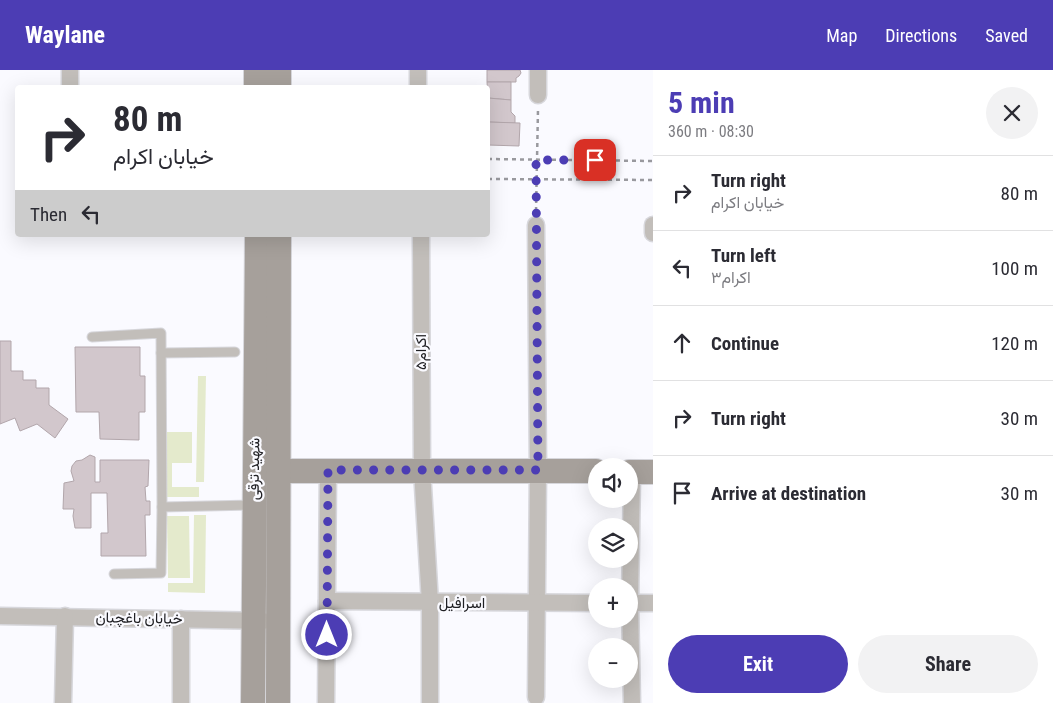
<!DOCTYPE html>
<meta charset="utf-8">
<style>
:root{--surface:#fff;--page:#f2f2f3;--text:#2b2b33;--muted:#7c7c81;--line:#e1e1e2;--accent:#4c3db4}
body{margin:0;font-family:"Roboto Condensed",Vazirmatn,sans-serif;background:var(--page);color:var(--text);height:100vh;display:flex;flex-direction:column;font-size:19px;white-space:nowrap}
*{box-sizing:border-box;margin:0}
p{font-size:16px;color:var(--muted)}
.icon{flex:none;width:28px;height:28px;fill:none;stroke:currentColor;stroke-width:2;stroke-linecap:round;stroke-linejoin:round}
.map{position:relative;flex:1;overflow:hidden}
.details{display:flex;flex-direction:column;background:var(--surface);width:400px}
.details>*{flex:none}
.banner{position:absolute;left:15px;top:15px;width:475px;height:152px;border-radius:5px;box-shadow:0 5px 20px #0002;background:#fff;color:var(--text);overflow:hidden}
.controls{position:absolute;left:588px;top:388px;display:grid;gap:10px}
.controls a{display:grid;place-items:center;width:50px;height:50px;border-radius:50%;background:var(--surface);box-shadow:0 5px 20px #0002;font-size:25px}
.pin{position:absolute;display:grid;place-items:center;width:42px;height:42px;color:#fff;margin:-21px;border-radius:10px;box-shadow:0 2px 8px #0006}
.me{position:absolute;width:55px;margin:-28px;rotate:0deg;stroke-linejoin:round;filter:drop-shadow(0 0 4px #0008)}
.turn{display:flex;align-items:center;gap:18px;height:105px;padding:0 15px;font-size:22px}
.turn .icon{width:65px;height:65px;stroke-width:2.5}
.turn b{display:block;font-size:35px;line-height:42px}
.then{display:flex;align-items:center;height:48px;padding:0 15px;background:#0003;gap:10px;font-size:19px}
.round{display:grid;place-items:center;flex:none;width:52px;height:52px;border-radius:26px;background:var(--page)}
.summary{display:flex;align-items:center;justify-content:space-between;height:85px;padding:0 15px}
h1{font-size:30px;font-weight:700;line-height:38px;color:var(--accent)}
.action{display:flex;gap:10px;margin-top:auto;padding:10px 15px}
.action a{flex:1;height:58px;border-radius:30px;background:var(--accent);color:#fff;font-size:20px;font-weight:700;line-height:58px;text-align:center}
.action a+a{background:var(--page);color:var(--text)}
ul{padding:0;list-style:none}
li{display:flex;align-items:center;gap:15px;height:75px;padding:0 15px;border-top:1px solid var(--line)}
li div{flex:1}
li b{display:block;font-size:19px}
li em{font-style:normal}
header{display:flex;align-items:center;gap:30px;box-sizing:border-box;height:70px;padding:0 25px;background:var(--accent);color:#fff}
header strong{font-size:24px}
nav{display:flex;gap:28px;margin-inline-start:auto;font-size:18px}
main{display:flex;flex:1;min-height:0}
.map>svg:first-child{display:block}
.green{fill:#e4eacc}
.building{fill:#d2c7cc;stroke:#b2a6ab}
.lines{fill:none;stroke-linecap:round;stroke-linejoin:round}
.lane-casing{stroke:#d7d7dc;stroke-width:11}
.street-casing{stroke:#d7d7dc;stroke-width:19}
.secondary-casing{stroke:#d7d7dc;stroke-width:26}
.path{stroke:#99999e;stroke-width:2.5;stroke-dasharray:4 4;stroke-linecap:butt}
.lane{stroke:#c2beba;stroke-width:9}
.street{stroke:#c2beba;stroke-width:16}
.secondary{stroke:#a6a09b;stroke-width:24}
.route{stroke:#4c3db4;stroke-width:9;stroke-dasharray:0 16.2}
.labels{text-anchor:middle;stroke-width:4.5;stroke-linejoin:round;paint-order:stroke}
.street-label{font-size:15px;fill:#202024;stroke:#fafaff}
</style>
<header>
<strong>Waylane</strong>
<nav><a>Map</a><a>Directions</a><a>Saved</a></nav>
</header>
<main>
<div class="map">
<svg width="653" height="633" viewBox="0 0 653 633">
<rect width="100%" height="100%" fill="#fafaff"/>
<!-- green -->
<g class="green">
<path d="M198,306H206L204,412H196Z"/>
<path d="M165,362H192V393H172V417H199V427H166Z"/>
<path d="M194,445H206L205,523L168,522V513H193Z"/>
<path d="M167,446H189L190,508H168Z"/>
</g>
<!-- building -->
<g class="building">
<path d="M487,0H520L521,3L519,6L516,8V12H487Z"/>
<path d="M487,12H511V30L488,28Z"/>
<path d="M488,28L511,30V42L515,46V53L488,52Z"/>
<path d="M488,52L520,53L519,76L488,75Z"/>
<path d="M0,271H11V301H23V310H36V318H49V335L68,349L55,368L37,354L20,361L15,348L0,354Z"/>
<path d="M75,277H140V306H145V342H139V370L100,369L99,342H76Z"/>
<path d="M90,385L95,387V412H100V390H149L148,416L145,417L146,431H150V445H145L146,486H101V463H108L107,423H91V458H75L73,446L74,439H63L64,413L74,411L71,401L72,396L76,391L82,390Z"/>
</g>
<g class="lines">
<defs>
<g id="lane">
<path d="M92,267L161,263L162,437"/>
<path d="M161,283L235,282"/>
<path d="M114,504L161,503L162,437L253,435"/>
</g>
<g id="street">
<path d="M70,18V0"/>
<path d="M418,18V0"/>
<path d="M538,25V0"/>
<path d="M536,155L538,400L536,627"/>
<path d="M653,155V163"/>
<path d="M421,165L422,400L430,533V633"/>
<path d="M327,531L596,533"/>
<path d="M629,533H653"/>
<path d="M0,546L263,551"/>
<path d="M181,549V633"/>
<path d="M63,633L65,546"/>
<path d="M326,633L328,400"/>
<path d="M632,633L630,533L632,402"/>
</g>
<g id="secondary">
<path d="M256,0V18"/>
<path d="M279,18V0"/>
<path d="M263,401H596"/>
<path d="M629,402H653"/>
<path d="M253,633L257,165"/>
<path d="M278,633L279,165"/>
</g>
</defs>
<!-- lane casing -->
<use href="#lane" class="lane-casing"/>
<!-- street casing -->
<use href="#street" class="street-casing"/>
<!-- secondary casing -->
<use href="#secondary" class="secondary-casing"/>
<!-- path -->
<g class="path">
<path d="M488,89L653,91"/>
<path d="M488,109L653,110"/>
<path d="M536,141L538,39"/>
</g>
<!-- lane -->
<use href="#lane" class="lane"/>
<!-- street -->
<use href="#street" class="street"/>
<!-- secondary -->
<use href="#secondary" class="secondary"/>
</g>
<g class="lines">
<!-- route -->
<path class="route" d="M327,565L328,400H538L536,90H595"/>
</g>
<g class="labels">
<!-- street labels -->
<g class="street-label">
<text transform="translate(421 282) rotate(-90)" y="5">اکرام۵</text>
<text transform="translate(254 399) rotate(-89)" y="5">شهید ترقی</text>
<text x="462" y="538">اسرافیل</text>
<text transform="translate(139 548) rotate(1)" y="5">خیابان باغچبان</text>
</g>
</g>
</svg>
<div class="controls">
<a><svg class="icon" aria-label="sound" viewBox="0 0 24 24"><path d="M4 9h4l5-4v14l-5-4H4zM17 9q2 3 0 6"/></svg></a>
<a><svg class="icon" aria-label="layers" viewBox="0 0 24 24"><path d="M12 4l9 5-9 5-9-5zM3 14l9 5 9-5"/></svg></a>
<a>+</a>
<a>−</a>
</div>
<div class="pin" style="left:595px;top:90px;background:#d93025"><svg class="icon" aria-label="arrive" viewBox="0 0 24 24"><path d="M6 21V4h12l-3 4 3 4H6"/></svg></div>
<svg class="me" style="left:327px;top:565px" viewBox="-20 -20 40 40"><circle r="17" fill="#4c3db4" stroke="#fff" stroke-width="3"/><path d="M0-11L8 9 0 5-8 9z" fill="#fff"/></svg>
<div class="banner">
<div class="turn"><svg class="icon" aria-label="right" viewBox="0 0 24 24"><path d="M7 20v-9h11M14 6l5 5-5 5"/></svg><div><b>80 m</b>خیابان اکرام</div></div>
<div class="then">Then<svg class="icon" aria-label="left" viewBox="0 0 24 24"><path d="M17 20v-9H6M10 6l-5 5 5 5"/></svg></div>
</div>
</div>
<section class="details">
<div class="summary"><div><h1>5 min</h1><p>360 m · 08:30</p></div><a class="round"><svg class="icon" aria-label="close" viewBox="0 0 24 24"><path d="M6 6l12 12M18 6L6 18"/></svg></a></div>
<ul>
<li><svg class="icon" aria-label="right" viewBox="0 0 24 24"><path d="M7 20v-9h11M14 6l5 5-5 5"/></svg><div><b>Turn right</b><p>خیابان اکرام</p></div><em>80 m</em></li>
<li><svg class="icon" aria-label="left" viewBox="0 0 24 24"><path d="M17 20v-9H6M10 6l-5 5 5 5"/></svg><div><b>Turn left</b><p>اکرام۳</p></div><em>100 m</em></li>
<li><svg class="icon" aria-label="ahead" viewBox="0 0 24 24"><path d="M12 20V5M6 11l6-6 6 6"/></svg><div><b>Continue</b></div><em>120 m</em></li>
<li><svg class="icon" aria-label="right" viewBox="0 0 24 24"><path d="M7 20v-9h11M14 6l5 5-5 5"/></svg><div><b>Turn right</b></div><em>30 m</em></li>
<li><svg class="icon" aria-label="arrive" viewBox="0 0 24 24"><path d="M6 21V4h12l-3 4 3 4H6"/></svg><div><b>Arrive at destination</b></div><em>30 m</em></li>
</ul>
<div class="action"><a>Exit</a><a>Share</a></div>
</section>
</main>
